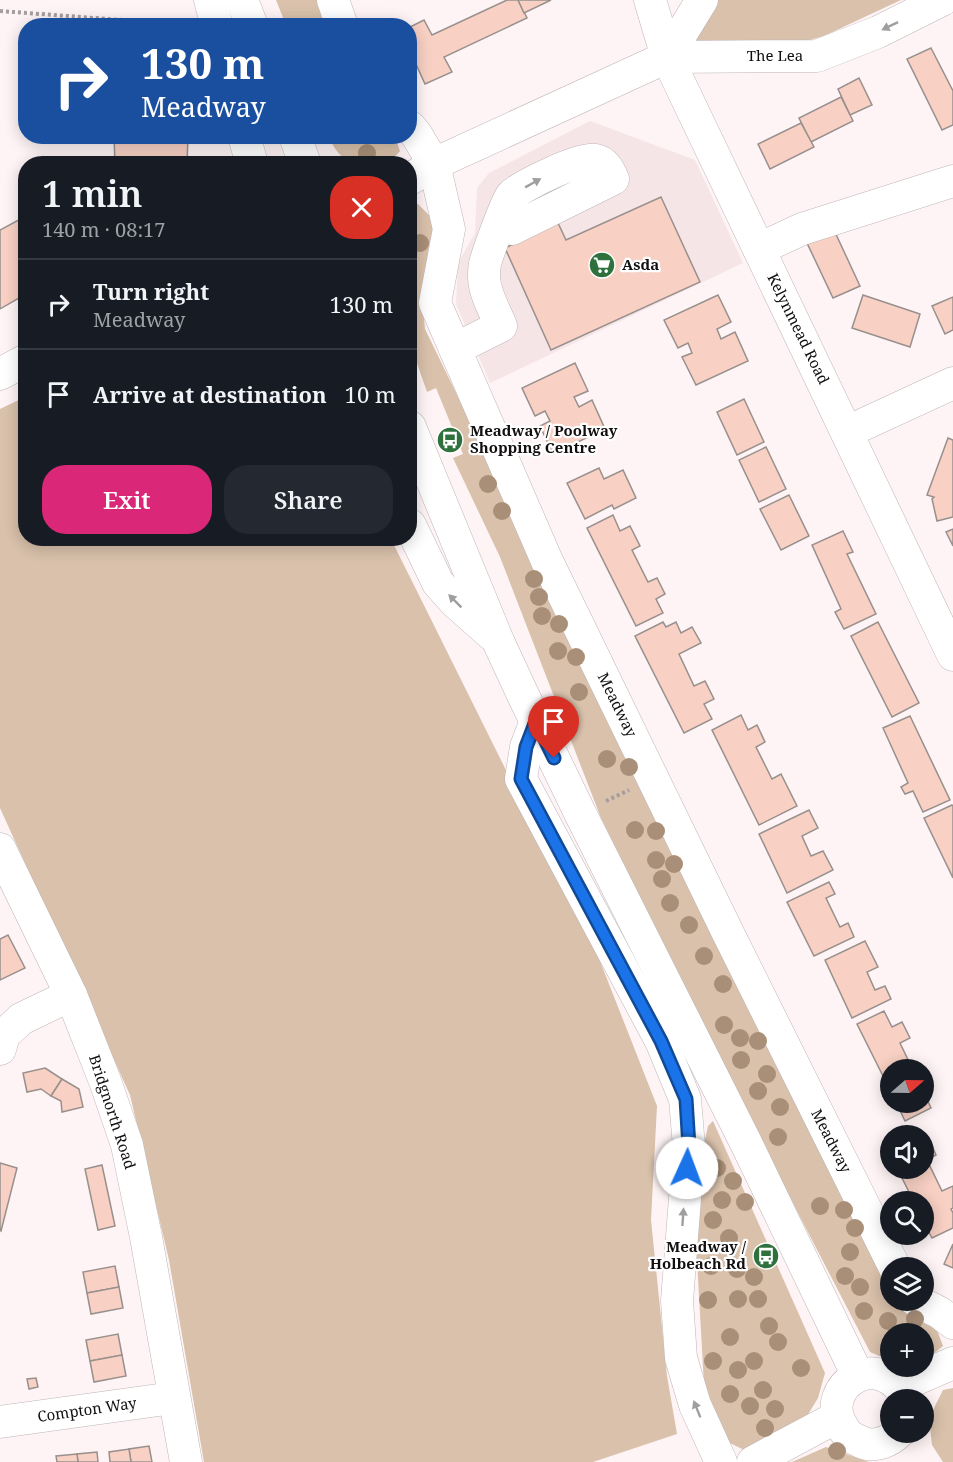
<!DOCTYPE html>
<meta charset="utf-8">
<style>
:root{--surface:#171b24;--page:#242831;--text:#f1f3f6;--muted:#9ea1a6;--line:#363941;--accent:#db2777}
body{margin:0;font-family:"Noto Serif",serif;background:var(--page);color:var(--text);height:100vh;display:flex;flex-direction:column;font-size:22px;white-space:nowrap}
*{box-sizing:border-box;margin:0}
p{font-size:20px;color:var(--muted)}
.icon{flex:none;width:33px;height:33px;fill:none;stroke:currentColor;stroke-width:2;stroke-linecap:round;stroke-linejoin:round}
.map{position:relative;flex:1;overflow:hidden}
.panel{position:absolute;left:18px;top:156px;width:399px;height:390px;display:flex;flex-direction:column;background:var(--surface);border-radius:24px;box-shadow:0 3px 15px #0003}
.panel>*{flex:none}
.top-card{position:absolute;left:18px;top:18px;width:399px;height:126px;border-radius:24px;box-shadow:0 3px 15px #0003;background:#1a4fa0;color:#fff;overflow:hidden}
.needle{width:39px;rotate:70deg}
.buttons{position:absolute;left:880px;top:1059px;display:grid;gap:12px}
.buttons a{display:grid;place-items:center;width:54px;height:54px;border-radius:50%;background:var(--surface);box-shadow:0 3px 15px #0003;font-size:30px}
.pin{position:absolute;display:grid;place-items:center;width:51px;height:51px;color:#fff;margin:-62px -26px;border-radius:50% 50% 50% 0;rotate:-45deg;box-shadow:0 0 6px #0007}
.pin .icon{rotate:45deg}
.me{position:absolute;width:66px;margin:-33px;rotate:2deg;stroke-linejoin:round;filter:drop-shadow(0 0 4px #0008)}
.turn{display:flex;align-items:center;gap:21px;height:126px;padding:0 24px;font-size:27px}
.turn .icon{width:78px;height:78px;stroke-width:2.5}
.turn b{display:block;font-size:42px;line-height:51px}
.round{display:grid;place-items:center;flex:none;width:63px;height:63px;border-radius:24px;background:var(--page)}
.headline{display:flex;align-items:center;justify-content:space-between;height:102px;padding:0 24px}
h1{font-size:36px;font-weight:600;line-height:45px}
.button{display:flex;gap:12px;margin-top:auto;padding:12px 24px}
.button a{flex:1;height:69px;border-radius:24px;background:var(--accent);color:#fff;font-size:24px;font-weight:600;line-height:69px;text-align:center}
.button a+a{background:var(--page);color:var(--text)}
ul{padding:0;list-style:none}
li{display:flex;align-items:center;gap:18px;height:90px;padding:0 24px;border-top:2px solid var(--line)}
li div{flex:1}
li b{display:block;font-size:22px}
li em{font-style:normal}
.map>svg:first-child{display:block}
.built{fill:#f6e5e7}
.green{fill:#d9c1ab}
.building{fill:#f8d0c4;stroke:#98908d;stroke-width:1.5}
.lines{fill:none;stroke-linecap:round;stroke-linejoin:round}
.minor-casing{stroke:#bfb6b7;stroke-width:33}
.path{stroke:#a59d9e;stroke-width:4;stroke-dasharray:3 3;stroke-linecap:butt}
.minor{stroke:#fff;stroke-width:32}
.tree{fill:#a98f78}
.oneway{fill:#a09f9f}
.route-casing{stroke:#114b97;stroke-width:15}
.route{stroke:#1a73e8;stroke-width:10}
.labels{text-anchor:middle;stroke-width:4.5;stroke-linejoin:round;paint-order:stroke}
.street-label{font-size:15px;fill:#120f0f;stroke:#fff}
.poi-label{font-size:15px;font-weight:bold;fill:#120f0f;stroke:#fff;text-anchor:start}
</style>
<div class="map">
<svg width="953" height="1462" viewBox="0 0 953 1462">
<rect width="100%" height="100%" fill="#fef4f5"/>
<!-- built -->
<path class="built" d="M590,121L695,160L743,263L490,383L456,304L458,263L475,233L477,188L489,173Z"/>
<!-- green -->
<g class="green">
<path d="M276,0H319L326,25H286Z"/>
<path d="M695,0H901L824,36L778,49L691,42Z"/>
<path d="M329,137H395L400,151L389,163C359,164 342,168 329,137Z"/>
<path d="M418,204L432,218L433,251L422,299L425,329L596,681L891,1274V1300L905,1301L935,1325L943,1346L933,1354L924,1357V1334H891V1361L870,1352L754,1128L601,818L500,557L453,458L463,454L436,388L427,392L410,343V206Z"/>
<path d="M25,397L26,538L391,539L596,951L657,1106L651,1220L667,1376L677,1434L593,1462H204L169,1260L130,1095L0,808V409Z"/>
<path d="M713,1121L825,1373L818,1398L801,1426L744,1450L724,1440L705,1402L695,1225L696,1182L708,1126Z"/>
<path d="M953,1388V1462H943L932,1445L929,1418L943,1390Z"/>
<path d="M826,1447L869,1462H792Z"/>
</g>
<!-- building -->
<g class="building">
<path d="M507,0H518L527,18L444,57L452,72L425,84L410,51V27L424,20L432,35Z"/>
<path d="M518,0H551L524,13Z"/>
<path d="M931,48L953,91V125L942,130L907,59Z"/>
<path d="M859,78L872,105L850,115L838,89Z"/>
<path d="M841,97L853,121L811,142L799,118Z"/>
<path d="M801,123L814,147L770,169L758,144Z"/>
<path d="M114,136H188L187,164H115Z"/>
<path d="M661,197L700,282L551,350L505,248L558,223L566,240Z"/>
<path d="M26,216V294L0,309V230Z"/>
<path d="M834,230L860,286L833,298L807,243Z"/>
<path d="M718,295L731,322L717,329L721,339L735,332L748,361L696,385L682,357L692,353L688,343L678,348L664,320Z"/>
<path d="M863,295L920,314L910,347L852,328Z"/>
<path d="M953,297V330L945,334L932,306Z"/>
<path d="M575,363L588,391L574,397L579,407L592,400L605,429L553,454L540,426L550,421L545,411L535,416L522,388Z"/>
<path d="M744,399L764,442L737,455L717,412Z"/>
<path d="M948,438L953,440V517L937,521L932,499L934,497L927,495Z"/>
<path d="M766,447L786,489L759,502L739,460Z"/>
<path d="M599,468L604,479L623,470L636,498L614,509L612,505L585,519L567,483Z"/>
<path d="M789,495L809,536L781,550L760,509Z"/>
<path d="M613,515L620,531L630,526L640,546L632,550L648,582L657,578L665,594L656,599L663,613L636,626L587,528Z"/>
<path d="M953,529V546L946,532Z"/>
<path d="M843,531L853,552L847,554L876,614L844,629L835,612L841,609L812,545Z"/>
<path d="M663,622L666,627L676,622L681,633L692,627L701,643L679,654L694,686L705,681L714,699L704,704L712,719L684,733L635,636Z"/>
<path d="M878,622L919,703L892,717L851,636Z"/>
<path d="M741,715L748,730L757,725L765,742L756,747L772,779L781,774L797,806L759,825L712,730Z"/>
<path d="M910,716L950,800L923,812L913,791L905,794L901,787L908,783L883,728Z"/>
<path d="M952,805L953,806V878L924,818Z"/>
<path d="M809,810L818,828L802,836L811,856L823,851L833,870L787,893L759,834Z"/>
<path d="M829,882L835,894L826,898L840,927L848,923L854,937L814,956L787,902Z"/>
<path d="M8,935L25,968L0,980V939Z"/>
<path d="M865,941L878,967L867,972L875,990L885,986L891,999L852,1018L825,960Z"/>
<path d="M884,1011L892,1027L902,1022L910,1038L900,1043L913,1070H891V1092L857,1024Z"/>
<path d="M45,1068L62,1079L51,1096L41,1089L27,1092L23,1073Z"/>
<path d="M924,1071L932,1086L924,1091Z"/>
<path d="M62,1079L79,1089L83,1107L62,1112L61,1101L51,1096Z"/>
<path d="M924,1093L931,1108L905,1121L896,1102H924Z"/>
<path d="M911,1128L915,1136H896Z"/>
<path d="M891,1138V1156L884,1142Z"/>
<path d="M929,1139L936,1155L927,1160L942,1191L953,1186V1208L951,1209L953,1213V1228L932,1238L924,1223V1202H914L897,1168H924V1141Z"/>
<path d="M0,1163L17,1168L1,1231L0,1230Z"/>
<path d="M102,1165L115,1226L98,1230L85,1169Z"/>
<path d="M953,1244V1268L944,1264Z"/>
<path d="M115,1266L119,1287L87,1293L83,1272Z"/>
<path d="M119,1287L123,1308L91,1314L87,1293Z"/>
<path d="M118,1334L122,1355L90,1361L86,1340Z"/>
<path d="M122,1355L126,1376L94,1382L90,1361Z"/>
<path d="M36,1378L38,1387L29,1389L27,1379Z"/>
<path d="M149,1446L152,1462H131L129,1449Z"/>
<path d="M129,1449L131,1462H110L109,1452Z"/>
<path d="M97,1452L98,1462H78L77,1454Z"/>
<path d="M77,1454L78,1462H57L56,1456Z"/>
</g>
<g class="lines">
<defs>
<g id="minor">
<path d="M210,0L217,26"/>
<path d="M242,0L252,26"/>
<path d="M333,0L342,26"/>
<path d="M650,0L667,57L953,655"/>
<path d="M667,57L702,0"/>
<path d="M410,127L416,134L434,164L449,229L435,303L547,561L727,931L895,1268"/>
<path d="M244,136L252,164"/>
<path d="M295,136L305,164"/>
<path d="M410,179L434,164L667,57L817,56L878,32L942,0"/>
<path d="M759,249L802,229L953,181"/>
<path d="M455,349L501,326C495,311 485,295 484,278C484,274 484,268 485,264C487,255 507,200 511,196C522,185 581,157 595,160C605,162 609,170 613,179L512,229L499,226"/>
<path d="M0,374L26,360"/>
<path d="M410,427L498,641L523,695L580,813L746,1143L858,1376"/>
<path d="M847,432L953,383"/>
<path d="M410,525L438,583L455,602L491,634"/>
<path d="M536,721L526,747L521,779L661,1041L685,1099L689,1147L677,1301L681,1358L695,1405L721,1462"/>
<path d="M0,849L71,995L105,1081L127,1145L146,1237L186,1462"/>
<path d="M0,1049L4,1035L21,1019L71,995"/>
<path d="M915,1300L940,1313L953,1323"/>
<path d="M900,1386L953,1363"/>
<path d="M0,1422L173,1398"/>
<path d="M899,1432C889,1442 874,1448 861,1442C858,1440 852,1438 849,1436C846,1433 843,1428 841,1424C820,1388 878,1344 908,1400"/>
<path d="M753,1462L837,1417"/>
</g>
</defs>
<!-- minor casing -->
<use href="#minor" class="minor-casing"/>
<!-- path -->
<g class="path">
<path d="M0,11L189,25"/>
<path d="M606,801L629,790"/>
</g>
<!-- minor -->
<use href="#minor" class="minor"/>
</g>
<!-- trees -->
<g class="tree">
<circle cx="367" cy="153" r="9"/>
<circle cx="420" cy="243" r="9"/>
<circle cx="488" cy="484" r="9"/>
<circle cx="502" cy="511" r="9"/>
<circle cx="534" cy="579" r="9"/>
<circle cx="539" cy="597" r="9"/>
<circle cx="542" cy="616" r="9"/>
<circle cx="559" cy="624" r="9"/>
<circle cx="558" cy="651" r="9"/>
<circle cx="576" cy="657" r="9"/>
<circle cx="579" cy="692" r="9"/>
<circle cx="607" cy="759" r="9"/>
<circle cx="629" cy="767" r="9"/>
<circle cx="635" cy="830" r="9"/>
<circle cx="656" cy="831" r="9"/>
<circle cx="656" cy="860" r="9"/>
<circle cx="674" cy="864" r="9"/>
<circle cx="662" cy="879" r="9"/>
<circle cx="670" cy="903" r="9"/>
<circle cx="689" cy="925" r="9"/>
<circle cx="704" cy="956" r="9"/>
<circle cx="723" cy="984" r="9"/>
<circle cx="724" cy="1025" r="9"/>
<circle cx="740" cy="1038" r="9"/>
<circle cx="758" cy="1041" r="9"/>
<circle cx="741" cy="1060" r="9"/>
<circle cx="767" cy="1074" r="9"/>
<circle cx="758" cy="1091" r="9"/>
<circle cx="780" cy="1107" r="9"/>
<circle cx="778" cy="1137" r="9"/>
<circle cx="717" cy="1168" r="9"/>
<circle cx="733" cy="1181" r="9"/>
<circle cx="722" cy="1200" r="9"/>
<circle cx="745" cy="1202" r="9"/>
<circle cx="820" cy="1206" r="9"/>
<circle cx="844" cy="1210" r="9"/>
<circle cx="713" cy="1220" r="9"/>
<circle cx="855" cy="1228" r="9"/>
<circle cx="729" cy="1238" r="9"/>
<circle cx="850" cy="1252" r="9"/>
<circle cx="711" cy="1266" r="9"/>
<circle cx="737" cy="1269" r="9"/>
<circle cx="845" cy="1276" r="9"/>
<circle cx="754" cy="1277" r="9"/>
<circle cx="860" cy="1287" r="9"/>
<circle cx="738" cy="1299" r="9"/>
<circle cx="758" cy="1299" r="9"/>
<circle cx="708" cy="1300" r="9"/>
<circle cx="864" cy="1311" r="9"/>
<circle cx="915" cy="1319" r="9"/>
<circle cx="888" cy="1321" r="9"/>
<circle cx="769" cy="1326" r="9"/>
<circle cx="730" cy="1337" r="9"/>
<circle cx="778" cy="1342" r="9"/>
<circle cx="713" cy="1361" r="9"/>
<circle cx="754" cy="1361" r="9"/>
<circle cx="801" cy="1368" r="9"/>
<circle cx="738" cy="1370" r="9"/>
<circle cx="763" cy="1390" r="9"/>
<circle cx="730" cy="1394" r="9"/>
<circle cx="750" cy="1406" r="9"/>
<circle cx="775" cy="1409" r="9"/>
<circle cx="765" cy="1428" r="9"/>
<circle cx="837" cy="1451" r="9"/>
</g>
<!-- one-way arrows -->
<defs><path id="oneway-solid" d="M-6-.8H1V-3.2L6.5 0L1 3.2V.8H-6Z" transform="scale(1.5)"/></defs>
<g class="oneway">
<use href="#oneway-solid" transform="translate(890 26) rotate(154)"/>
<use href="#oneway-solid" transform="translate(533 183) rotate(-29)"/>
<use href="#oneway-solid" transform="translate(455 601) rotate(-135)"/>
<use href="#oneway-solid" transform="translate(683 1217) rotate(-86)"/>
<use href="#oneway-solid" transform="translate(697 1409) rotate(-112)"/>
</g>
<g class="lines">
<defs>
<path id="route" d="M554,758L536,721L526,747L521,779L661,1041L686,1099L689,1147L687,1168"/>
</defs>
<!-- route casing -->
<use href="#route" class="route-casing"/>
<!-- route -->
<use href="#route" class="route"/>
</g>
<!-- icons -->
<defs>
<symbol id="supermarket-disc" viewBox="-11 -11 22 22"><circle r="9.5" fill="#2e713c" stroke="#fff"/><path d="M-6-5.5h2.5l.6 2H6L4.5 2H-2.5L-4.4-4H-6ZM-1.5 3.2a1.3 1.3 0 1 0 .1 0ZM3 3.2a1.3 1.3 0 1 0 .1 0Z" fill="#fff"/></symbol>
<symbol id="bus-disc" viewBox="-11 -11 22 22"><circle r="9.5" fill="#2e713c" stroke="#fff"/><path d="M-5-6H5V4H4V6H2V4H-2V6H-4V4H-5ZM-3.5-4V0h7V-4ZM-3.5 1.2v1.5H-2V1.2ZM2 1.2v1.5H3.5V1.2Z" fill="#fff"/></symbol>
</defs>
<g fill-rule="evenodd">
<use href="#supermarket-disc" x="587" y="250" width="30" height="30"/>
<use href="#bus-disc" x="435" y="425" width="30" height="30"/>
<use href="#bus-disc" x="751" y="1241" width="30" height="30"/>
</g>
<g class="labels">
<!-- street labels -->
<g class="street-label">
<text x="775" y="61">The Lea</text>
<text transform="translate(798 329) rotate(64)" y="5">Kelynmead Road</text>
<text transform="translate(617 705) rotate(64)" y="5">Meadway</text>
<text transform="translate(112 1112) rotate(72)" y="5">Bridgnorth Road</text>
<text transform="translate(831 1141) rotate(63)" y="5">Meadway</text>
<text transform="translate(87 1410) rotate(-8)" y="5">Compton Way</text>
</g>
<!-- poi labels -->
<g class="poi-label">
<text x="622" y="270">Asda</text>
<text x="470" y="436">Meadway / Poolway<tspan x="470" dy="17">Shopping Centre</tspan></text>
<text x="746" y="1252" text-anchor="end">Meadway /<tspan x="746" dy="17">Holbeach Rd</tspan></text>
</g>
</g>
</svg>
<div class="buttons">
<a><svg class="needle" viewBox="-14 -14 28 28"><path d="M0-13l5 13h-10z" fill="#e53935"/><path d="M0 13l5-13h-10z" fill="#9ea1a6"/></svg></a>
<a><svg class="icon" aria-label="sound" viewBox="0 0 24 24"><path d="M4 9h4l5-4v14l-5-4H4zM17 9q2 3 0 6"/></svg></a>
<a><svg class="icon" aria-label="search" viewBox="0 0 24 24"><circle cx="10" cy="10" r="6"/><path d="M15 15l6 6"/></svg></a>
<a><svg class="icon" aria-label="layers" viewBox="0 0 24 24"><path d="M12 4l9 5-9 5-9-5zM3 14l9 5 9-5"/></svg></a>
<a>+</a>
<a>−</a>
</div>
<div class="pin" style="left:554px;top:758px;background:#d93025"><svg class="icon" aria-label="arrive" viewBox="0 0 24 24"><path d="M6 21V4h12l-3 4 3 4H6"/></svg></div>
<svg class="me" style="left:687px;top:1168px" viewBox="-20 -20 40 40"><circle r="19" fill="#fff"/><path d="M0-13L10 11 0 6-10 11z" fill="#1a73e8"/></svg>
<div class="top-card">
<div class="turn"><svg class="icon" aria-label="right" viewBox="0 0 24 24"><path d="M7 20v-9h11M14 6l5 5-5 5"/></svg><div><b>130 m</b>Meadway</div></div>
</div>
<section class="panel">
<div class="headline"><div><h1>1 min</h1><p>140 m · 08:17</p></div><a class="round" style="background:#d93025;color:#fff"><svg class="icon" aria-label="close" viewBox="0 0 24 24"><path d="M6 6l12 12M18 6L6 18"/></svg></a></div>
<ul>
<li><svg class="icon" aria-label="right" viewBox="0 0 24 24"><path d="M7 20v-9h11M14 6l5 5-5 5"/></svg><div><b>Turn right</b><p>Meadway</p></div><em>130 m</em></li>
<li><svg class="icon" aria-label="arrive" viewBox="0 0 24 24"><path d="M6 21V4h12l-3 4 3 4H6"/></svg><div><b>Arrive at destination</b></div><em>10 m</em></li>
</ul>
<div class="button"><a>Exit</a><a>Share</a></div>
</section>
</div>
